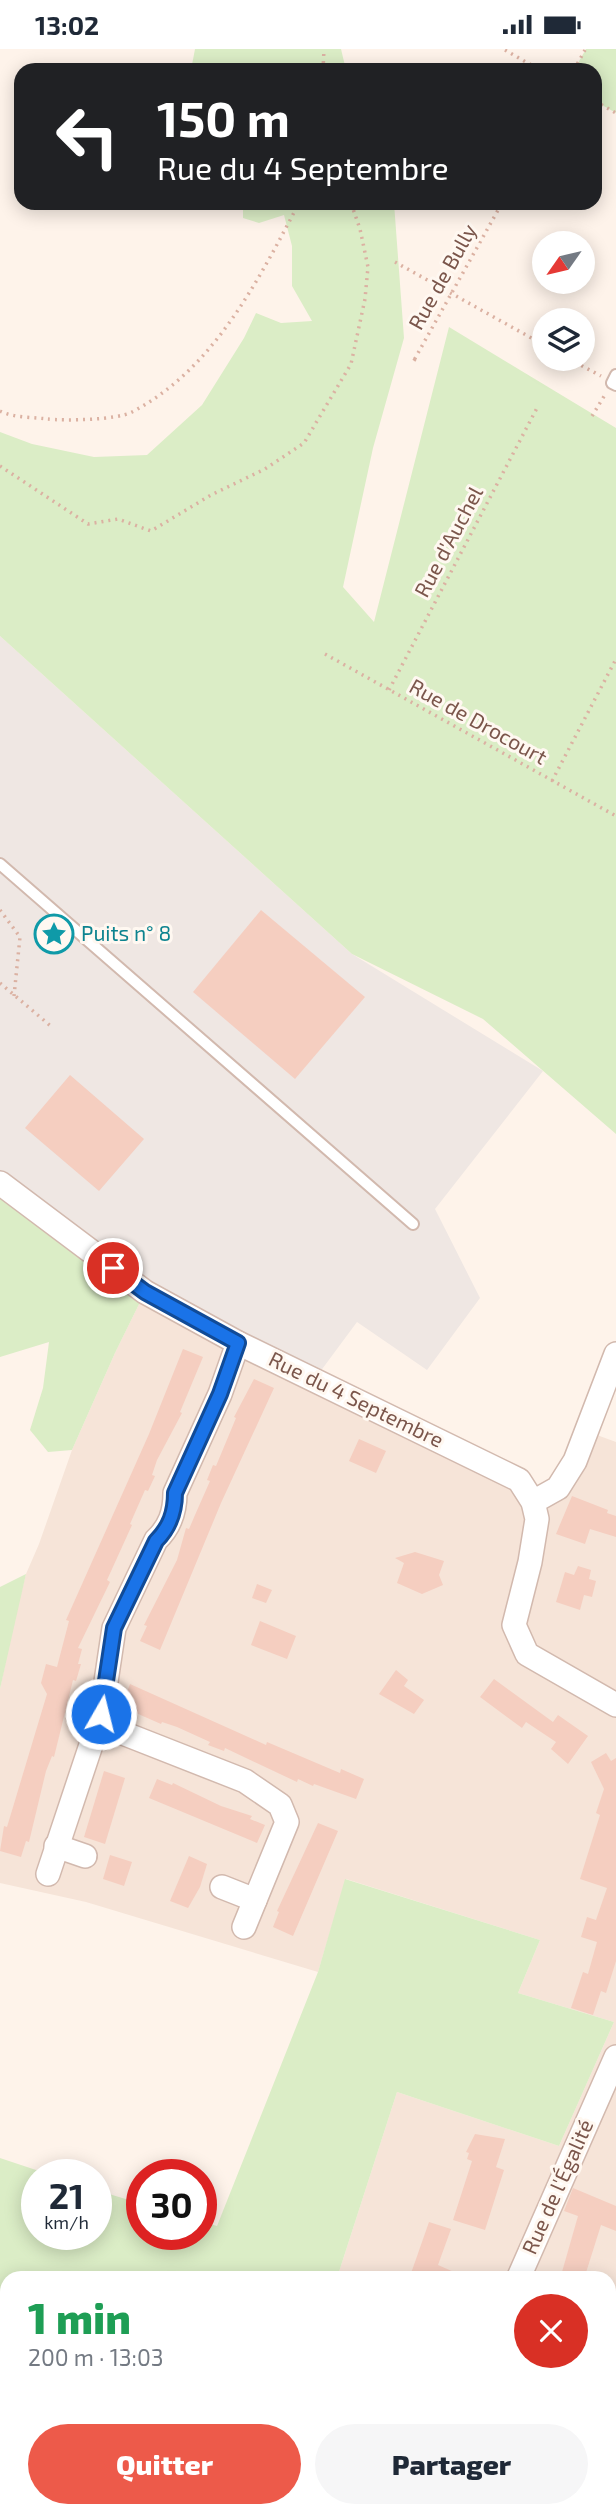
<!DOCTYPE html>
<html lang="fr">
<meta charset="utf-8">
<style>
:root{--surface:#fff;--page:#f6f6f7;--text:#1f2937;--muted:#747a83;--accent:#ed5a4a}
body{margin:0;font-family:"Exo 2",sans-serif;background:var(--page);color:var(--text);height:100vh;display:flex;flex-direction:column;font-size:26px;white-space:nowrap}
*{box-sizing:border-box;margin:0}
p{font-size:23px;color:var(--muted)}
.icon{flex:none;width:38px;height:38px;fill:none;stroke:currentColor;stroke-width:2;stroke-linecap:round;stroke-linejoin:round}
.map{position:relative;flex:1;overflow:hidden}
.sheet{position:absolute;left:0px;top:2222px;width:616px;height:247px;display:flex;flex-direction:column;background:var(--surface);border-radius:21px 21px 0 0;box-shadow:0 4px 18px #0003}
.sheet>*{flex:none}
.guide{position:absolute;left:14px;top:14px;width:588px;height:147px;border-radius:21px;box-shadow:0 4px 18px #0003;background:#202124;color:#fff;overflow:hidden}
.needle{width:46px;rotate:236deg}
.controls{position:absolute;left:532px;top:182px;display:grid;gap:14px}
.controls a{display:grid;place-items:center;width:63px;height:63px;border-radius:50%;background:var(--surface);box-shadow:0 4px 18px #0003;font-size:35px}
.speed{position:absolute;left:21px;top:2110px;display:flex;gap:14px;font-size:35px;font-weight:700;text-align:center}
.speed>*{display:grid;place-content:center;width:91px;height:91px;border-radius:50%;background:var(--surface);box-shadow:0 4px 18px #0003;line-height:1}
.speed small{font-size:18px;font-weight:400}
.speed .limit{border:10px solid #d22;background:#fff;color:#111}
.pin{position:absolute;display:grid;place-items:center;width:60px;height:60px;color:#fff;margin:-30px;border:4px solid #fff;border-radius:50%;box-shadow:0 2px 7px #0007}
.me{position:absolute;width:77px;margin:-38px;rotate:8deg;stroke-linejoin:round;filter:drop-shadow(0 0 5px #0008)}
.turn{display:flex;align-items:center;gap:24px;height:147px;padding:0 28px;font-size:32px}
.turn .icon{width:91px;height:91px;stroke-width:2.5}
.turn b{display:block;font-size:49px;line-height:60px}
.round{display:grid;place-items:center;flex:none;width:74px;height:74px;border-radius:37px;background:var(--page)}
.head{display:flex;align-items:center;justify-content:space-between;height:119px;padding:0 28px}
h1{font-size:42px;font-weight:800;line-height:52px;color:#1e9e55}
.button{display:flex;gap:14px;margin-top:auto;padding:14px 28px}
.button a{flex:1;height:80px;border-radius:42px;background:var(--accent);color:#fff;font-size:28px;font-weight:800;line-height:80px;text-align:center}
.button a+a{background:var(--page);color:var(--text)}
.status{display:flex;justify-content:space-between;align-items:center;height:49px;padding:0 35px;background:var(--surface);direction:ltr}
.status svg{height:19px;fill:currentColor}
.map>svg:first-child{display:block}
.residential{fill:#f6e4d8}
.industrial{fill:#efe7e3}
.green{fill:#dbedc6}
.building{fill:#f5cec0}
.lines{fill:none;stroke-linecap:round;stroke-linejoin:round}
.lane-casing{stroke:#d2b9ae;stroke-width:14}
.street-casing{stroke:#d2b9ae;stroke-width:26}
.path{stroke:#dbb1a2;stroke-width:3.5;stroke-dasharray:2 5;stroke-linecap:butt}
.lane{stroke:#fff;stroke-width:10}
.street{stroke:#fff;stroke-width:23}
.route-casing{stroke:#114b97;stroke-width:18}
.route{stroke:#1a73e8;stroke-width:12}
.labels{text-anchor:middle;stroke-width:6;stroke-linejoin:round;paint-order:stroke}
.street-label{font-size:21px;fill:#7b564b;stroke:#fff8f1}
.culture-label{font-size:21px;fill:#0d838f;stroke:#fff8f1;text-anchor:start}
</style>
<div class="status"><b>13:02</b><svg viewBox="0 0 49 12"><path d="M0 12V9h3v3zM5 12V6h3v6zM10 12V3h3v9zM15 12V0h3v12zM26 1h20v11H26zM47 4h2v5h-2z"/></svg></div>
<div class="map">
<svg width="616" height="2469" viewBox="0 0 616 2469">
<rect width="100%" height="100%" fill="#fef3ea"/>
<!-- residential -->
<path class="residential" d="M145,1243L519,1431L533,1453L558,1439L586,1382L616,1393V2469H0V2414L7,2398V2462H609V2230L337,2229L397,2043L559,2097L614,1973L518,1944L540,1891L346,1830L318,1923L86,1853L0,1834V1640L15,1567L26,1525L39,1495L72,1401L115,1304Z"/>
<!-- industrial -->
<path class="industrial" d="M0,587L352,905L543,1022L435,1160L480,1249L427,1321L357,1273L314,1331L238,1294L0,1134Z"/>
<!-- green -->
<g class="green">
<path d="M195,0H341L346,21H191Z"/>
<path d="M586,0H616V64L595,52V21H574Z"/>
<path d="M243,154H394L404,289L373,399L343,538L374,573L449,278L616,379V1085L483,970L352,905L0,587V383L32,395L94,408L147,406L202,356L244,289L256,264L281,274L312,272L292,237V197L284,166L259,174L243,169Z"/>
<path d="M0,1134L145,1243L115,1304L72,1401L48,1403L30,1381L43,1339L49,1293L0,1308Z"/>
<path d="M26,1525L0,1640V1538Z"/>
<path d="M345,1830L540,1891L518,1944L614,1973L559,2097L397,2043L337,2229L7,2230V2398L0,2414V2109L51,2126H37V2186H96V2141L142,2155V2186H201V2172L217,2177L318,1923Z"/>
</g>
<!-- building -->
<g class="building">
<path d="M261,861L365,948L295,1030L193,943Z"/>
<path d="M70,1026L144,1090L99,1142L25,1079Z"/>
<path d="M183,1300L203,1308L180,1363L182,1364L157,1411L152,1426L155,1427L148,1442L145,1441L130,1475L132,1476L107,1531L110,1533L78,1599L82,1600L78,1615H81L76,1632L73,1631L54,1708L52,1707L46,1722L29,1793L26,1792L21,1808L0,1802L4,1777L7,1778L47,1645L41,1634L46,1615L57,1618L69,1572L66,1571L149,1385Z"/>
<path d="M254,1330L274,1339L221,1454L160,1601L140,1592L147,1577L144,1576L177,1511L186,1479L189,1480L195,1466L210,1432L207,1431L213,1416L216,1417L236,1369L234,1368Z"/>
<path d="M359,1390L386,1402L376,1424L349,1412Z"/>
<path d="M572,1447L608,1461L607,1464L616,1467V1488L590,1480L585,1495L556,1485Z"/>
<path d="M415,1503L444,1512L439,1526L443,1536L422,1545L397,1534L404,1514L395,1509Z"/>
<path d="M578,1517L591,1521L589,1530L596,1532L592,1548L584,1546L580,1561L556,1553L565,1523L574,1526Z"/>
<path d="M257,1535L272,1541L266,1554L252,1549Z"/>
<path d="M260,1572L296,1587L287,1610L251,1596Z"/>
<path d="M396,1621L408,1631L404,1637L424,1651L414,1665L379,1645Z"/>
<path d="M494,1630L553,1673L558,1666L588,1687L568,1715L551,1700L556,1693L526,1673L522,1679L480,1648Z"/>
<path d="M130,1635L266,1696L267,1693L340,1724L341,1720L364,1730L356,1750L314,1735L313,1737L298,1730L297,1733L225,1699L224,1702L208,1696L210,1693L177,1678L162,1673L161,1675L136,1664L137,1662L122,1656Z"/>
<path d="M606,1704L611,1712L616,1709V1912L606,1944L601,1942L593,1966L571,1959L583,1923L588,1925L597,1893L581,1888L587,1868L596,1871L607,1839L580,1830L600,1766L596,1764L604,1740L591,1713Z"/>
<path d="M104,1722L125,1729L105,1795L84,1788Z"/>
<path d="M157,1730L172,1736L173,1734L221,1757L252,1767L250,1770L265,1776L257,1794L149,1749Z"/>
<path d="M318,1774L338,1782L293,1887L273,1878L279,1863L277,1862Z"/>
<path d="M110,1806L132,1813L124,1837L103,1830Z"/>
<path d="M189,1807L207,1815L200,1838L188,1859L170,1852Z"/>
<path d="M475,2085L505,2090L496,2118L504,2121L485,2181L453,2171L472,2112L467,2110L469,2104L466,2103Z"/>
<path d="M573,2139L616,2157V2182L601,2176L584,2230H560L578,2167L564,2162Z"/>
<path d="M429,2173L451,2180L438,2216L470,2230H409Z"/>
</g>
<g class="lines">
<defs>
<g id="lane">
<path d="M616,326L612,334L616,336"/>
<path d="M0,815L413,1175"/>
</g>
<g id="street">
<path d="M0,1134L145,1243L238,1294L519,1431L533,1453L537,1470L530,1513L514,1576L527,1605L616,1656"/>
<path d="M533,1453L558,1439L575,1412L616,1305"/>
<path d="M101,1666L110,1679L245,1732L280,1756L287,1773L244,1878"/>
<path d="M56,1797L85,1807"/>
<path d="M48,1825L101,1666L114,1579L156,1491C170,1478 175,1463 175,1444L220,1345L238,1294"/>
<path d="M222,1838L255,1851"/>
<path d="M518,2230L616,2008"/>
<path d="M451,2462L457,2469"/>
<path d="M376,2469L381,2462"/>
<path d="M430,2469L432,2462"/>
</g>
</defs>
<!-- lane casing -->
<use href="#lane" class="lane-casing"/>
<!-- street casing -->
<use href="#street" class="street-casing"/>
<!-- path -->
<g class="path">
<path d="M505,1L540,21"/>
<path d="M323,21L324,0"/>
<path d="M574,21L585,1"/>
<path d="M595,52L616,64"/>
<path d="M395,213L544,296"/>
<path d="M415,310L413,313L502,154"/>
<path d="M569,310L601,327"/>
<path d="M0,362C14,369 32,368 47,370C65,372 117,371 132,363C213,321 258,232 299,154"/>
<path d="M592,367L606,344"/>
<path d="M0,417L88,475L118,470L151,482L211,446L265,420L304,394L351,315L365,250L368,218L360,180L351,154"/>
<path d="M325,605L616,767"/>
<path d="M389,641L537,359"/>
<path d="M552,732L616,610"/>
<path d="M0,861L20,888L14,947"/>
<path d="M0,934L53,979"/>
<path d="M401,2469L405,2462"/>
</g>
<!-- lane -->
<use href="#lane" class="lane"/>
<!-- street -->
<use href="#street" class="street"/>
</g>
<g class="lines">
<defs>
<path id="route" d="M101,1665L114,1579L156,1492C170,1478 175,1463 175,1444L220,1345L238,1294L145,1243L113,1219"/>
</defs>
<!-- route casing -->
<use href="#route" class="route-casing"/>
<!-- route -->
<use href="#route" class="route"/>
</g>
<!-- icons -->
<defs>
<symbol id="sight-ring" viewBox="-11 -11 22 22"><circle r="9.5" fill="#fff8f1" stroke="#0f9aa8" stroke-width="1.5"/><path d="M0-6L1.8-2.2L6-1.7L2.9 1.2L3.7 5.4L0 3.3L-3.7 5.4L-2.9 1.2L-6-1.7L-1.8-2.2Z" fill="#0f9aa8"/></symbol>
</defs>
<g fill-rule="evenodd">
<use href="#sight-ring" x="32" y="863" width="44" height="44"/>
</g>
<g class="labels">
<!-- street labels -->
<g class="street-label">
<text transform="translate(443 228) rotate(-61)" y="7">Rue de Bully</text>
<text transform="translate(449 493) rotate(-62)" y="7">Rue d'Auchel</text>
<text transform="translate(478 673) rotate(29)" y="7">Rue de Drocourt</text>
<text transform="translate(356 1351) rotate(26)" y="7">Rue du 4 Septembre</text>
<text transform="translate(558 2138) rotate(-66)" y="7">Rue de l'Égalité</text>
</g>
<!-- culture labels -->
<g class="culture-label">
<text x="81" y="892">Puits n° 8</text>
</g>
</g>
</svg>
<div class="controls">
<a><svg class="needle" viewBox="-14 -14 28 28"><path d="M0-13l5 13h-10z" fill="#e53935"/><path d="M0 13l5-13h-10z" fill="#747a83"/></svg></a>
<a><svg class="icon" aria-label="layers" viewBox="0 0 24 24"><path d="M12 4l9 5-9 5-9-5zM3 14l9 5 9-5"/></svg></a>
</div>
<div class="speed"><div>21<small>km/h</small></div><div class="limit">30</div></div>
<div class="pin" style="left:113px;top:1219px;background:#d93025"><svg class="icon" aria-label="arrive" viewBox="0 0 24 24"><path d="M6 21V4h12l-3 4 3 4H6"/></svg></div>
<svg class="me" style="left:101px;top:1665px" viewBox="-20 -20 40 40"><circle r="17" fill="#1a73e8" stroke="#fff" stroke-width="3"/><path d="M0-11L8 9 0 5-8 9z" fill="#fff"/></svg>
<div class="guide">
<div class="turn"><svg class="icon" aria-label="left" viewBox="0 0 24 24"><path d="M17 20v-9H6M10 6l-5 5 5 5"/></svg><div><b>150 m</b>Rue du 4 Septembre</div></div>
</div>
<section class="sheet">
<div class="head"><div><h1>1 min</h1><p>200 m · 13:03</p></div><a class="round" style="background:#d93025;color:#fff"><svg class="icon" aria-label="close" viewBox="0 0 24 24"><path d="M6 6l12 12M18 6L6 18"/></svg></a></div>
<div class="button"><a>Quitter</a><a>Partager</a></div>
</section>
</div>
